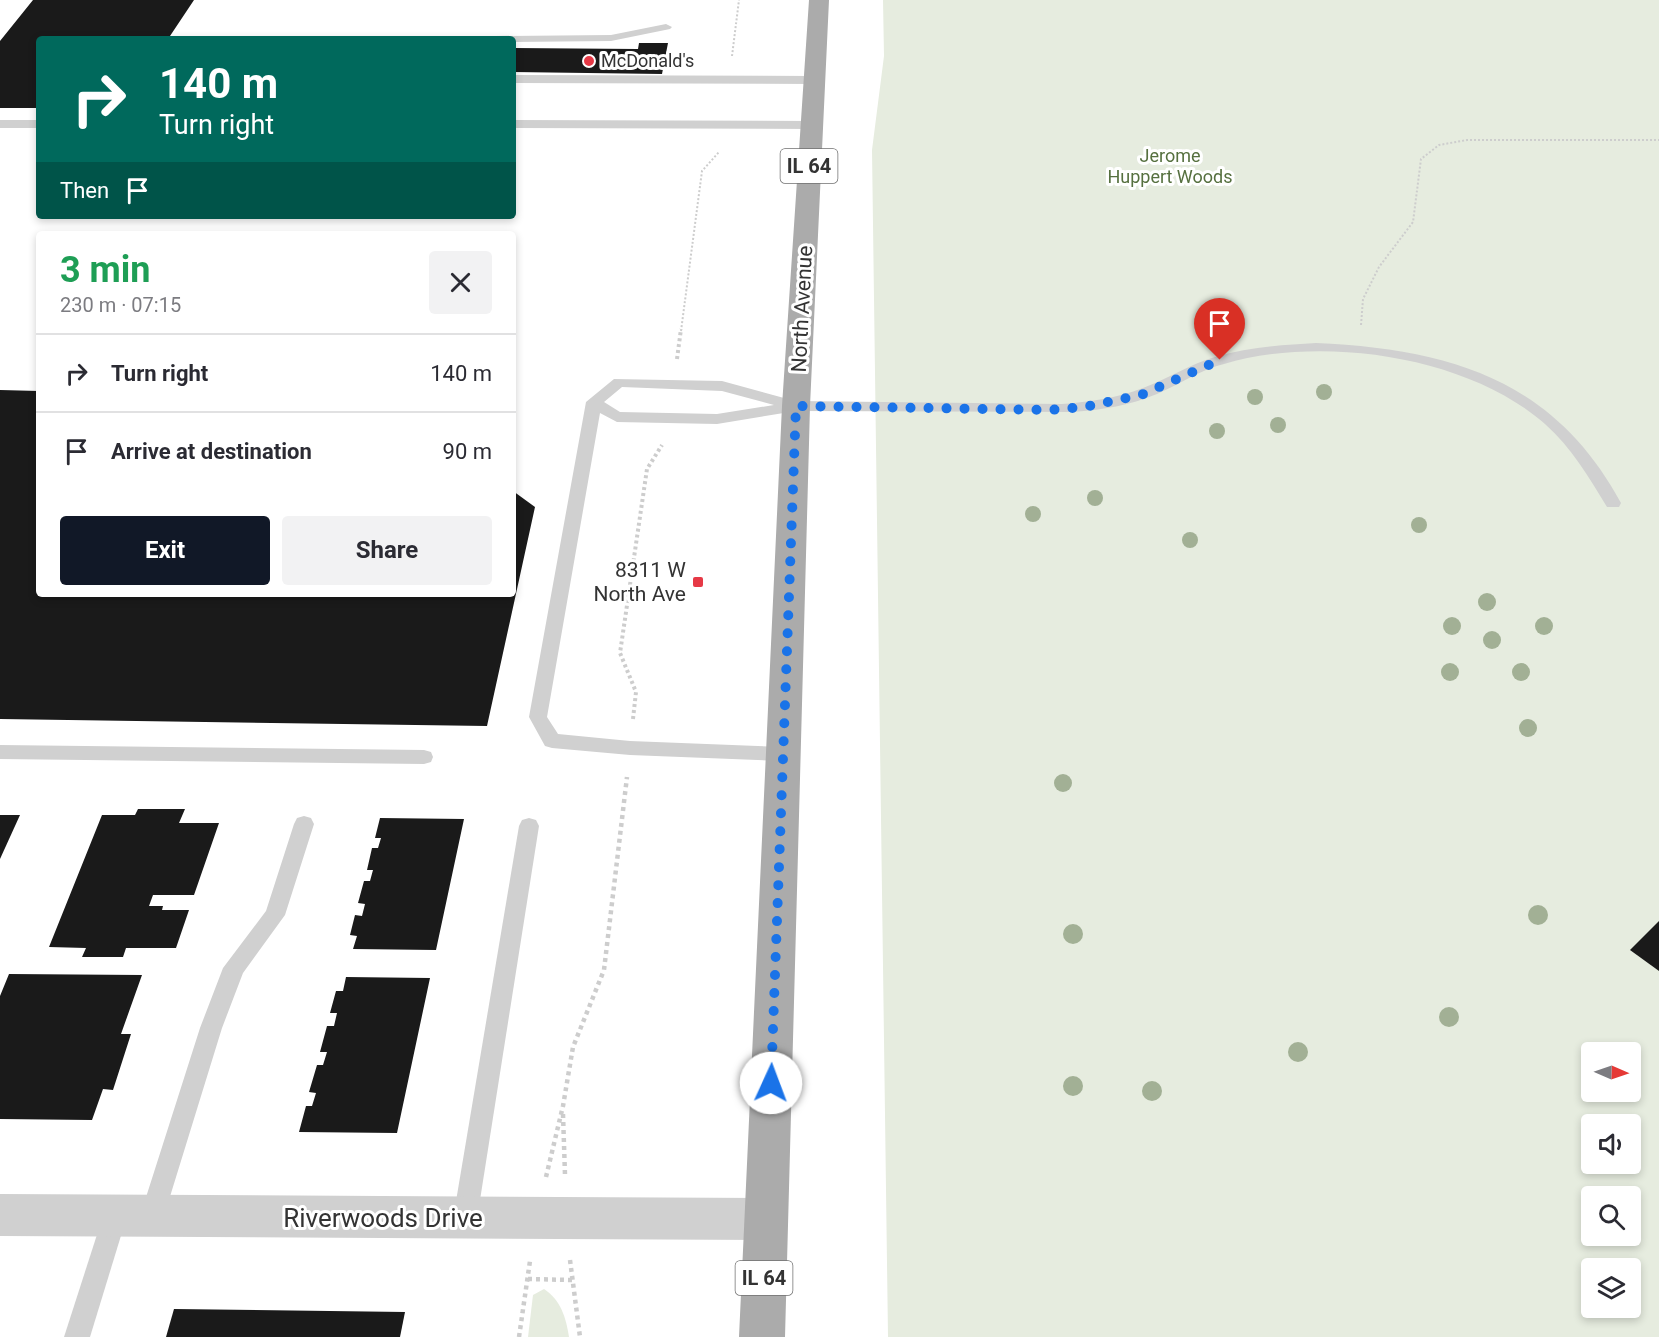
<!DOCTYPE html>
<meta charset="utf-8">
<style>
:root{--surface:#fff;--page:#f2f2f3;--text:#2b2b33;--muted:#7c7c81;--line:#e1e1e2;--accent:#111827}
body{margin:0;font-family:Roboto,sans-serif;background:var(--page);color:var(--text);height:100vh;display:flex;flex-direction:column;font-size:22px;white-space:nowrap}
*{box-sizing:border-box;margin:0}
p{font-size:20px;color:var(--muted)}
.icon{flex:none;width:33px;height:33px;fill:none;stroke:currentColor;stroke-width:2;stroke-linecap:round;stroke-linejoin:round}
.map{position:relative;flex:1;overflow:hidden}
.sheet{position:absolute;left:36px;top:231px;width:480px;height:366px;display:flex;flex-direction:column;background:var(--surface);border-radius:6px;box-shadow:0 3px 9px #0003}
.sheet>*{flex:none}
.top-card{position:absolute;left:36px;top:36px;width:480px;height:183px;border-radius:6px;box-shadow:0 3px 9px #0003;background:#00695c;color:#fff;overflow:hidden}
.needle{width:39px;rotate:92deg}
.tools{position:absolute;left:1581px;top:1042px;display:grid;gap:12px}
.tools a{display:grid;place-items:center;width:60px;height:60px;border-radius:6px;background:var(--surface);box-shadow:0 3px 9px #0003;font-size:30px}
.pin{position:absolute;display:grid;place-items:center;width:51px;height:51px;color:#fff;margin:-62px -26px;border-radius:50% 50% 50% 0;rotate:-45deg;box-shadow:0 0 6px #0007}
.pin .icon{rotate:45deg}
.me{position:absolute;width:66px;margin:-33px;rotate:2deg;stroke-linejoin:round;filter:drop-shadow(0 0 4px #0008)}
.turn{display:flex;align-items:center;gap:21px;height:126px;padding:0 24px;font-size:27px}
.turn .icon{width:78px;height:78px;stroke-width:2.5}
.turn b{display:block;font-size:42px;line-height:51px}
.then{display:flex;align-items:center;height:57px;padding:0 24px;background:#0003;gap:12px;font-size:22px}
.round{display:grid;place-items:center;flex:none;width:63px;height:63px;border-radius:6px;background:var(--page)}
.summary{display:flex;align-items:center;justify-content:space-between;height:102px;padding:0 24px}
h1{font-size:36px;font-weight:700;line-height:45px;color:#1e9e55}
.button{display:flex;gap:12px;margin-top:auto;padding:12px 24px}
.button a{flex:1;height:69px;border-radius:6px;background:var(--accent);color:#fff;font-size:24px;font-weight:700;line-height:69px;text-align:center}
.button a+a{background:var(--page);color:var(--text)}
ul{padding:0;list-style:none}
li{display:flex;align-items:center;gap:18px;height:78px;padding:0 24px;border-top:2px solid var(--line)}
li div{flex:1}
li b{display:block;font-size:22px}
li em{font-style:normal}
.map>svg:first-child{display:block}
.green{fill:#e6ecdf;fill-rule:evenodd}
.building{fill:#1a1a1a}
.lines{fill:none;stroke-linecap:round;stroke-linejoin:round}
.path-far2{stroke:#cdcdcd;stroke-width:2;stroke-dasharray:2 2;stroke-linecap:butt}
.path-far1{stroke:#cdcdcd;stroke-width:4;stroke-dasharray:3 3;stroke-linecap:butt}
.path{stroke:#cdcdcd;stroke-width:4.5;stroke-dasharray:4 4;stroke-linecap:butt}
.service{fill:#d0d0d0;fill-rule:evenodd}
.minor{fill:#d0d0d0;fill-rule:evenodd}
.primary{fill:#ababab;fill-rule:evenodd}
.tree{fill:#a2b095}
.route{stroke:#1a73e8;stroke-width:10;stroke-dasharray:0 18}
.poi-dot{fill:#e63946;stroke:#fff;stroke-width:2}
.labels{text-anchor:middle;stroke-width:6;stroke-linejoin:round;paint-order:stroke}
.far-poi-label{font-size:18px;fill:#333;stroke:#fff;text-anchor:start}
.far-park-label{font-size:18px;fill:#56703f;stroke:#fff}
.shield{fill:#fff;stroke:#707070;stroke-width:1.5}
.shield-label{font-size:20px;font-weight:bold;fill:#333}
.street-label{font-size:21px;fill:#333;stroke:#fff}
.poi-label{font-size:21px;fill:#333;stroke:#fff;text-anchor:end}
.near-street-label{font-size:26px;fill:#333;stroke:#fff}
</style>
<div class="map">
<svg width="1659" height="1337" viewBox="0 0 1659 1337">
<rect width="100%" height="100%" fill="#fff"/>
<!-- green -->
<g class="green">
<path d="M883,0H1659V1337H888L872,150L884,56ZM1592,1053H1630V1092H1592ZM1592,1125H1630V1164H1592ZM1592,1197H1630V1236H1592ZM1592,1269H1630V1308H1592Z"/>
<path d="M544,1289C561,1300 566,1318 569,1337H528L533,1295Z"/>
</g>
<!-- building -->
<g class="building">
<path d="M33,0H194L168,39H39V108H0V41Z"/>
<path d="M639,43H668L662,74L513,72V48L638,49Z"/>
<path d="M0,390L39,391V594H513V491L535,507L487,726L0,719Z"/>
<path d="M138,809H185L179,823H219L194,895H153L149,906H163L162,910H189L176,948H126L123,957H82L86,948L49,947L102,815H135Z"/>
<path d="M0,815H20L0,859Z"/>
<path d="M380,818L464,819L436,950L353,949L357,936L350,935L355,915L362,916L365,904L358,903L364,881H370L373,870H367L372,848H378L381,838H375Z"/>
<path d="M1659,921V971L1630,950Z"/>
<path d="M9,974L142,975L121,1034H131L113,1090L103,1089L92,1120L0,1119V996Z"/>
<path d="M346,977L430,978L397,1133L299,1132L306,1106H312L316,1093L309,1092L317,1065H323L327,1052H320L327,1026H334L337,1013H330L336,991H343Z"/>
<path d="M174,1309L405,1312L400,1337H166Z"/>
</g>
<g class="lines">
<!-- path-far2 -->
<g class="path-far2">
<path d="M732,56L739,0"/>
<path d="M1361,325L1363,299L1379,267L1413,222L1421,159L1439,145L1467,140H1659"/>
<path d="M681,331L702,171L719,152"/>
</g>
<!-- path-far1 -->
<g class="path-far1">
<path d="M677,359L681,329"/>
<path d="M633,719L636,692L620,653L647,469L662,445"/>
</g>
<!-- path -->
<g class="path">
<path d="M563,1114L565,1175"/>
<path d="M546,1177L563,1106L573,1047L604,970L627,777"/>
<path d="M570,1260L580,1337"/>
<path d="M528,1279L572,1280"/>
<path d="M519,1337L530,1261"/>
</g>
<!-- service -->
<g class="service">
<path d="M666,24L672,27L670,29L611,41L513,42V39H489L495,36L611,35Z"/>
<path d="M513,75L814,76L820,80L814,84L513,83Z"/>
<rect x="0" y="120" width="39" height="8"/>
<path d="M513,120L812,121L818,125L812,129L513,128Z"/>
<path d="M1316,343C1449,349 1554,379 1621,503L1619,507H1607C1588,476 1572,448 1545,424C1467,355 1321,335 1224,364C1200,370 1180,384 1157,394C1131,405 1102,410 1073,412L796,411L717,424L617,422L600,413L547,717L558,734L630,741L783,747L790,749L792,754L790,759L783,761L630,755L552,748L545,746L529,717L586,402L614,379L722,381L795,401L1062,404C1089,402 1117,398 1143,388C1168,379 1190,364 1215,357C1248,347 1283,345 1316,343ZM622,387L722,391L774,405L717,414L620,412L604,402Z"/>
<path d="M0,745L424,750L431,752L433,757L431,762L424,764L0,759Z"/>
<path d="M304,816L311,818L314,824L285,915L243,973L222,1028L164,1216L160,1224L152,1228L144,1224L140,1216L200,1028L223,968L266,911L294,824L297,818Z"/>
<path d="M529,818L536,820L539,826L477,1219L473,1227L465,1231L457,1227L453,1219L519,826L522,820Z"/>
<path d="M115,1204L123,1208L127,1216L90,1337H64L103,1216L107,1208Z"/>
</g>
<!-- minor -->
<path class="minor" d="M0,1194L766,1198L781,1204L788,1219L781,1234L766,1240L0,1236Z"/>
<!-- primary -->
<path class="primary" d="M809,0H829L810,406L785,1337H739L782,406Z"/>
</g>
<!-- trees -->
<g class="tree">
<circle cx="1324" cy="392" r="8"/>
<circle cx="1255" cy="397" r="8"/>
<circle cx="1278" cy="425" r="8"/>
<circle cx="1217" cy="431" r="8"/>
<circle cx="1095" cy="498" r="8"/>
<circle cx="1033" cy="514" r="8"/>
<circle cx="1419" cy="525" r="8"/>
<circle cx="1190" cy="540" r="8"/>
<circle cx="1487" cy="602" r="9"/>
<circle cx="1452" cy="626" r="9"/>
<circle cx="1544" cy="626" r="9"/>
<circle cx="1492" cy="640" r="9"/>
<circle cx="1450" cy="672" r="9"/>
<circle cx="1521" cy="672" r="9"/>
<circle cx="1528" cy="728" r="9"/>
<circle cx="1063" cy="783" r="9"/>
<circle cx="1538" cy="915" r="10"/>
<circle cx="1073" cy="934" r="10"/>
<circle cx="1449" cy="1017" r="10"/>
<circle cx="1298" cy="1052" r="10"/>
<circle cx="1073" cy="1086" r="10"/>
<circle cx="1152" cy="1091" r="10"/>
</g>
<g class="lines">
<!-- route -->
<path class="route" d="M771,1083L796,406L1050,410L1084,407L1141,395L1220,360"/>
</g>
<!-- markers -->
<g class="poi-dot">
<circle cx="589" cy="61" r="6"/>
<rect x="692" y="576" width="12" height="12" rx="3"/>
</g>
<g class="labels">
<!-- far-poi labels -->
<g class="far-poi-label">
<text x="601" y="67">McDonald's</text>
</g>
<!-- far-park labels -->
<g class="far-park-label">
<text x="1170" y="162">Jerome<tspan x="1170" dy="21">Huppert Woods</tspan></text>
</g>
<!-- shield labels -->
<g class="shield">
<rect x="780.5" y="149" width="57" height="34" rx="4.5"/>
<rect x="735.5" y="1261" width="57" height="34" rx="4.5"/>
</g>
<g class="shield-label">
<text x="809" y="173">IL 64</text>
<text x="764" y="1285">IL 64</text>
</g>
<!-- street labels -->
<g class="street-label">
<text transform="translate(802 309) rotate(-87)" y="7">North Avenue</text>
</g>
<!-- poi labels -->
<g class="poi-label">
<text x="686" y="577">8311 W<tspan x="686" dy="24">North Ave</tspan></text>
</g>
<!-- near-street labels -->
<g class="near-street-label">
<text x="383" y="1227">Riverwoods Drive</text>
</g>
</g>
</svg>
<div class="tools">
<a><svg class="needle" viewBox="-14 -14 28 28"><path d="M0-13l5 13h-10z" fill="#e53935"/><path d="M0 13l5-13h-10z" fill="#7c7c81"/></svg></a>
<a><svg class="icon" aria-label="sound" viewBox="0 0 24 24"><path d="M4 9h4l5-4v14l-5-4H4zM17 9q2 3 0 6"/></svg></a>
<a><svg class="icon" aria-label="search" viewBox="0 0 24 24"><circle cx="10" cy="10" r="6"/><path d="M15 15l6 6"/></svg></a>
<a><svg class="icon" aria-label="layers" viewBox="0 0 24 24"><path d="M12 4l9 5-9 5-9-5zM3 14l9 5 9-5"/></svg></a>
</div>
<div class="pin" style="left:1220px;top:360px;background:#d93025"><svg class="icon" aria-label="arrive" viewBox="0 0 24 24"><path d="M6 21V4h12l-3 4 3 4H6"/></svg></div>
<svg class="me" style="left:771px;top:1083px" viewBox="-20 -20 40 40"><circle r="19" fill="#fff"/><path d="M0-13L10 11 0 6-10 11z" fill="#1a73e8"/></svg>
<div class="top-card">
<div class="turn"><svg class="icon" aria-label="right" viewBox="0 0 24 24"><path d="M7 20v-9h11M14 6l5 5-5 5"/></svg><div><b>140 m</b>Turn right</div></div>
<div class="then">Then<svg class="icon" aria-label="arrive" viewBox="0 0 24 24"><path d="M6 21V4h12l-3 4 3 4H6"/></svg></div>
</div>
<section class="sheet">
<div class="summary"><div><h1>3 min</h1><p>230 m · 07:15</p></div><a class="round"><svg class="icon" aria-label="close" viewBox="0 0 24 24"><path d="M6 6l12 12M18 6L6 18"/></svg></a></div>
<ul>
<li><svg class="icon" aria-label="right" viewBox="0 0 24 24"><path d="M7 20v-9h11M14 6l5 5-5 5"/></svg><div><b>Turn right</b></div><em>140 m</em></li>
<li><svg class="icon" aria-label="arrive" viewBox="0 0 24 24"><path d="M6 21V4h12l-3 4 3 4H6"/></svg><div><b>Arrive at destination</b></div><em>90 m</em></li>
</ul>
<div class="button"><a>Exit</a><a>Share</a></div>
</section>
</div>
